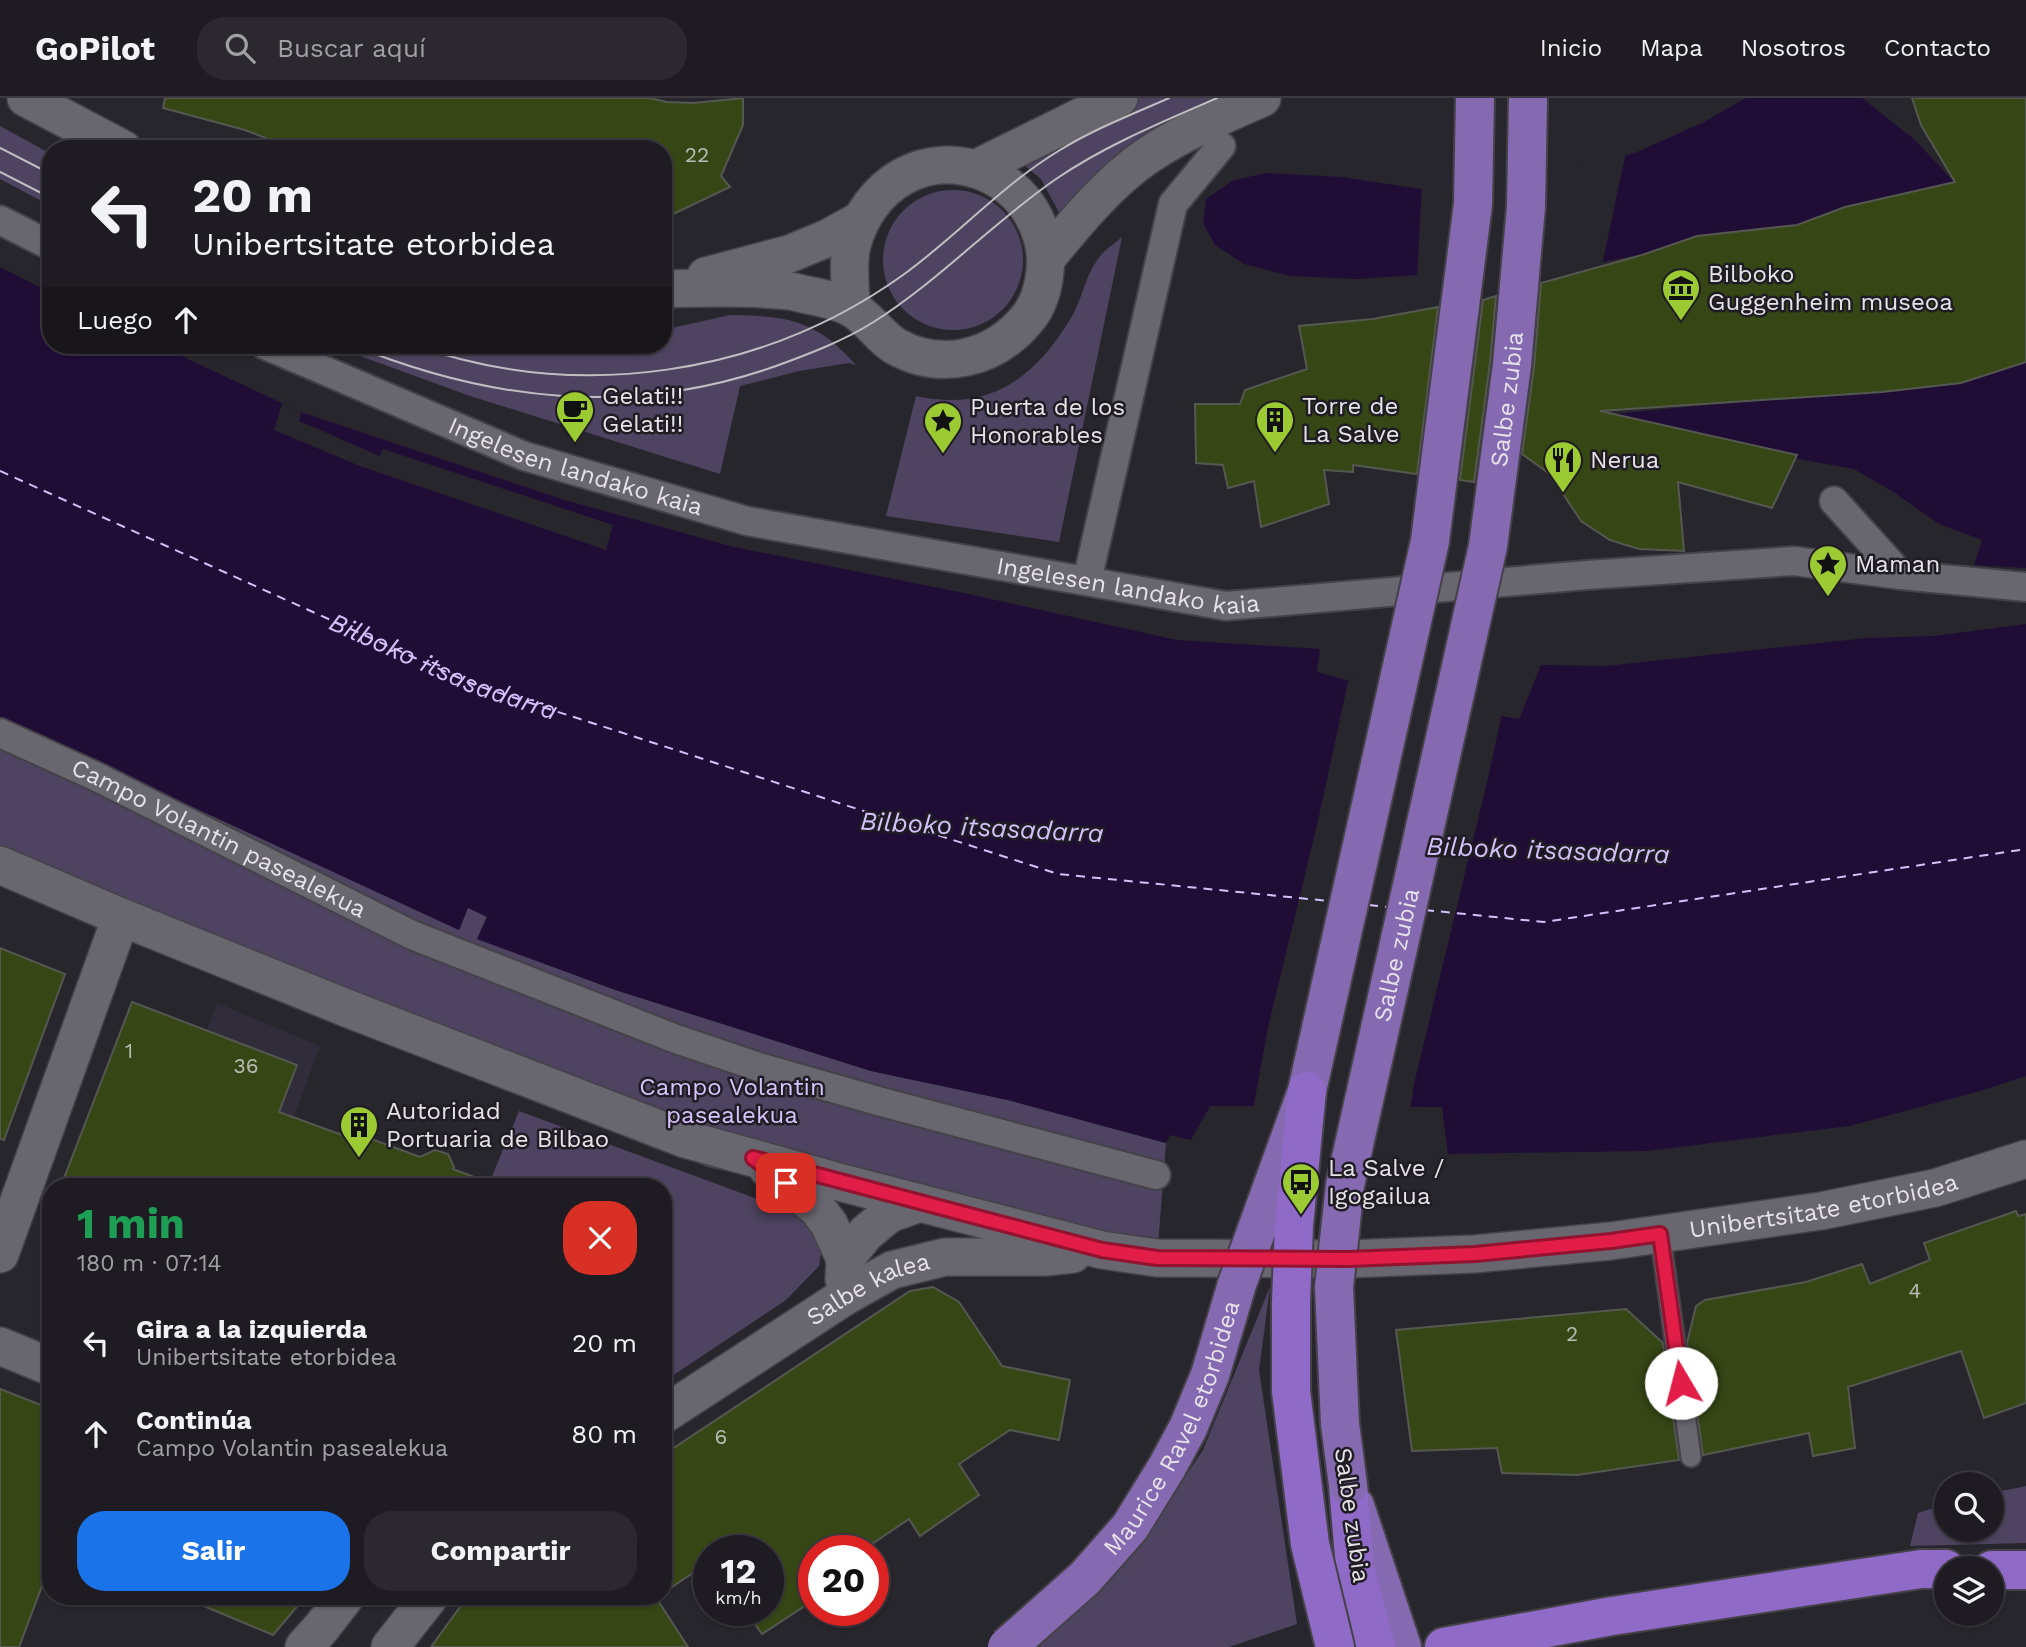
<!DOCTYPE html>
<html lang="es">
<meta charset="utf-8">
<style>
:root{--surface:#1e1c22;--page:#2b292f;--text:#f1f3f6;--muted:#a1a1a5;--line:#3c3a40;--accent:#1a73e8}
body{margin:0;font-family:"Work Sans",sans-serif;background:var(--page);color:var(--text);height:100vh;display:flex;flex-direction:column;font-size:26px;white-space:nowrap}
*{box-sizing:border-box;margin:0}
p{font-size:23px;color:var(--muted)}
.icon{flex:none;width:38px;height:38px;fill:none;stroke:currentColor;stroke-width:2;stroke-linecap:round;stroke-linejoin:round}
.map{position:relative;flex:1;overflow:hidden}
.panel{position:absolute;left:42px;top:1080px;width:630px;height:427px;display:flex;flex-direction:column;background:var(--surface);border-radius:28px;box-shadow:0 2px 5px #0004,0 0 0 2px var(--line)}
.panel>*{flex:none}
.top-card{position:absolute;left:42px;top:42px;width:630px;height:214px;border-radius:28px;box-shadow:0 2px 5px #0004,0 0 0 2px var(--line);background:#1e1c22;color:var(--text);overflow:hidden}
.fabs{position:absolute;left:1934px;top:1374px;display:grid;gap:14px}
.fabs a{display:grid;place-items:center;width:70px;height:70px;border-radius:50%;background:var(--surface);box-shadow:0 2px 5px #0004,0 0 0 2px var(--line);font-size:35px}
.speed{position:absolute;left:693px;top:1437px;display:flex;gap:14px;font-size:35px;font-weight:700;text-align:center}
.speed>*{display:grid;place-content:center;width:91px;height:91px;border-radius:50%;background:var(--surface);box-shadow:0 2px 5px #0004,0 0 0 2px var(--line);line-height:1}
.speed small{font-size:18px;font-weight:400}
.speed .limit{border:10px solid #d22;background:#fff;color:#111}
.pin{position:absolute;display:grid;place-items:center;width:60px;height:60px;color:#fff;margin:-30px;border-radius:14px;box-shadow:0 4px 10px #0006}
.me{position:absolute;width:77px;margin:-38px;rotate:352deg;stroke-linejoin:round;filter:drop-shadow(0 0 5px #0008)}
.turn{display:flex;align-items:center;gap:24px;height:147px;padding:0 35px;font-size:32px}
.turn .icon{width:91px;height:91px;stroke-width:2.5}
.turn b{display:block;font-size:49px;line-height:60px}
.then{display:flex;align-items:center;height:66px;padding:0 35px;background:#0003;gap:14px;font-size:26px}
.round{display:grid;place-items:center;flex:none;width:74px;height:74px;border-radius:28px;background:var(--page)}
.head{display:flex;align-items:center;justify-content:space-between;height:119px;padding:0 35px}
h1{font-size:42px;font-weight:700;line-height:52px;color:#1e9e55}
.primary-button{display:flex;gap:14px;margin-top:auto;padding:14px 35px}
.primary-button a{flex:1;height:80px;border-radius:28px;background:var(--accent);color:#fff;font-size:28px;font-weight:700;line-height:80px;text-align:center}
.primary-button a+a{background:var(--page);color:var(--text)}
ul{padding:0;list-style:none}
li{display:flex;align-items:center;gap:21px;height:91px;padding:0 35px}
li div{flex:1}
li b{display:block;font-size:26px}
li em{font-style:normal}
header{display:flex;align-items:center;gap:42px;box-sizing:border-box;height:98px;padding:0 35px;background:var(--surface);border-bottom:2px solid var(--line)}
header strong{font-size:33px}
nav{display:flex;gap:38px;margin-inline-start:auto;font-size:24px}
.search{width:490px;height:63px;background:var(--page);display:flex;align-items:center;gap:18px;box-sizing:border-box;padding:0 24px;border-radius:28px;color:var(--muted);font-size:26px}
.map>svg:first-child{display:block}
.built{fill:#312c39}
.green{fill:#4e4461}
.water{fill:#1f0d36}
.pier{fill:#28262d}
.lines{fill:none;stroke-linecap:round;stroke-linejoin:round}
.ferry{stroke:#d4c0fb;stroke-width:2;stroke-dasharray:9 7;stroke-linecap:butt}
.building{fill:#364615;stroke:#555851;stroke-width:2}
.service-casing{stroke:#444248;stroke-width:23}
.pedestrian-casing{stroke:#444248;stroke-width:32}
.minor-casing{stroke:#444248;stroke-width:40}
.primary-casing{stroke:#444248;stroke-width:42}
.trunk-casing{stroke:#444248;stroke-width:42}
.service{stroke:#68666e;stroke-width:19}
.pedestrian{stroke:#68666e;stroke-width:28}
.minor{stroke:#68666e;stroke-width:37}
.primary{stroke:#8569b1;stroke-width:38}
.trunk{stroke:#8f6ac7;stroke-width:38}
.tram{stroke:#c0bec3;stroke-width:2}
.primary-bridge-casing{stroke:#444248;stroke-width:42;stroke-linecap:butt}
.trunk-bridge-casing{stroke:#444248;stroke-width:42;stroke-linecap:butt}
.primary-bridge{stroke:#8569b1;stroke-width:38}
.trunk-bridge{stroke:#8f6ac7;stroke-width:38}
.route-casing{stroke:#92132f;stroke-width:18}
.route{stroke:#e11d48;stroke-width:12}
.labels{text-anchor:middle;stroke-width:5;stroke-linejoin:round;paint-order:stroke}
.number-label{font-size:21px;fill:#b9bcb3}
.poi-label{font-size:24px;fill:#e5e3e8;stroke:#1f1c23;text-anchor:start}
.street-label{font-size:24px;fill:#e5e3e8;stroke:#1f1c23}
.park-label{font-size:24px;fill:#d7c3fe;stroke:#1f1c23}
.water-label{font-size:26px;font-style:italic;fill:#d4c0fb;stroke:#1f1c23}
</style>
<header>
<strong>GoPilot</strong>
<div class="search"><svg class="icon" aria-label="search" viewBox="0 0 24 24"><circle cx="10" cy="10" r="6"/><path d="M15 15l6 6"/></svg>Buscar aquí</div>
<nav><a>Inicio</a><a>Mapa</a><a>Nosotros</a><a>Contacto</a></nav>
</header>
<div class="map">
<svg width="2026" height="1549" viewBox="0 0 2026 1549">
<rect width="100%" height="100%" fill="#28262d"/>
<!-- built -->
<path class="built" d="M217,905L320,948L268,1088H146Z"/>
<!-- green -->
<g class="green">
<path d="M1120,0H1262L1069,133L1041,81L1008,54Z"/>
<path d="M0,28L51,56V108L0,81Z"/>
<circle cx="953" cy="162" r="70"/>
<path d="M1122,139L1059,444L886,418L916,298C989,314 1034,281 1071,220C1082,202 1085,178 1098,161C1103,153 1114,146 1122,139Z"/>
<path d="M730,217C789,218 816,222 856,267L849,265L799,273L740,288L720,376L470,298L330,247H663V232Z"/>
<path d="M0,620L459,832L468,809L487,819L477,841L615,892L871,973L1008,1002L1166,1045L1157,1160L935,1118L707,1069L324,900L0,764Z"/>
<path d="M519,1013L811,1121L823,1144L819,1168L786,1202L663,1284V1088H488Z"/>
<path d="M1270,1189L1259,1272L1297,1526L1229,1549H1039L1135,1454L1203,1352Z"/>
<path d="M2026,1388V1445L1910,1448L1918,1415L1946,1406V1432H1992V1395Z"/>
</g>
<!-- water -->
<g class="water">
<path d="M1746,0H1862L1915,42L1954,84L1845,109L1797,127L1597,165L1358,181L1290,178L1244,166L1215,147L1203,125L1206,101L1232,83L1265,75L1342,79L1433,93L1484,94L1565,77L1637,54L1704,24Z"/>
<path d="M0,169L51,195V247H158L301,314L568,403L734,449L964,495L1177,542L1320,551L1317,574L1435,607L1519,621L1541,567L1606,568L1867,540L1935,538L2026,526V978L1980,993L1849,1028L1648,1053L1448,1056L1442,1009L1210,1008L1191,1042L1170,1037L1166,1045L1008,1002L871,973L616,892L477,841L487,819L468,810L459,832L0,620Z"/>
<path d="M2026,264V470L1974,467L1982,442L1939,426L1895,395L1854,371L1573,320L1737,304L1882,294L1961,285Z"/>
</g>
<!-- pier -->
<g class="pier">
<path d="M1626,54L1602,167L1417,180L1422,88L1483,90L1564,74Z"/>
<path d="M282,305L301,314L299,323L380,358L383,351L613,427L606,452L360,368L274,332Z"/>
<path d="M1349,579L1436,603L1502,614L1489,676L1414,986L1410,1012L1253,1011L1269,925L1318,723Z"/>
</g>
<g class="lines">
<!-- ferry -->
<g class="ferry">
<path id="s1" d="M0,373L475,587L1058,776L1329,803"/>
<path d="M1369,807L1388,809"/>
<path d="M1425,812L1544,824L2026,751"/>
</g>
</g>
<!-- building -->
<g class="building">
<path d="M165,0H649L667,4L694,5L743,0V27L721,78L730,89L663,121V51H294L245,32L163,10Z"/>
<path d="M1912,0H2026V264L1961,285L1882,294L1600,313L1797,357L1772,410L1678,384L1684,453L1639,451L1610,442L1581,423L1550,376L1522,356L1534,270L1541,185L1642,157L1697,138L1797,127L1845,109L1955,84L1921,27Z"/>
<path d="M1496,198L1490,265L1474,384L1460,382L1483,202Z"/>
<path d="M1438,209L1417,376L1353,367V374L1324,372L1329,406L1261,429L1254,383L1228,390L1223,367L1196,365L1195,306H1240L1245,292L1307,271L1299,228L1373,221Z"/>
<path d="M0,850L65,876L4,1042L0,1041Z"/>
<path d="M132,904L297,967L279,1014L353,1041L355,1035L420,1059L435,1052L448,1056L454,1069L453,1071L490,1085L489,1088H61Z"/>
<path d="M2016,1113L2018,1118L2026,1116V1305L1984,1320L1961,1253L1848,1289L1855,1350L1813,1358L1809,1335L1703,1357L1687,1245L1696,1208L1705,1202L1806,1184L1862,1166L1870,1186L1930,1162L1924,1145Z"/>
<path d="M933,1189L959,1204L1002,1268L1070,1282L1059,1342L1010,1332L959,1366L979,1397L920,1438L909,1421L863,1452H814V1502L762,1536L745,1512H768V1452H709V1464L663,1495V1357L910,1193Z"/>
<path d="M1626,1211L1663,1245L1679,1362L1577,1377L1502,1375L1497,1350L1412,1353L1396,1232Z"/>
<path d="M0,1291L51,1311V1464L19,1549H0Z"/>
<path d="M180,1498H306L273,1537Z"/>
<path d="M468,1498H655L688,1549H431Z"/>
</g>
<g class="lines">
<defs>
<path id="service" d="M1660,1136L1691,1359"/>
<g id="pedestrian">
<path d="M0,122L51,148"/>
<path id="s2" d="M265,247L524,358L747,423L1226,508L1587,477L1794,463L1901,477L2026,489"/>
<path d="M1834,403L1901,477"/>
<path d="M1087,483L1173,106L1221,48"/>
<path id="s3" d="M0,635L97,679L412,837L676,941L762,970L878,1003L1156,1077"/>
</g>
<g id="minor">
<path d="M26,0L123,51"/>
<path d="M975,71L1119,0"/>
<path d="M1046,161C1075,125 1109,84 1147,58C1183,34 1223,17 1262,0"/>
<path d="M706,178L789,156L828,140L859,123"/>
<path d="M663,191C697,190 730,189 764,191C774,192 785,192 795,194C813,199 835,201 851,210C868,219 879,238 895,248C941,274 994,261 1027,221C1045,200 1050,162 1041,136C1032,108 1013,87 986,75C926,50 868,86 852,147C847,166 851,190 851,210"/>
<path id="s4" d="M0,767L121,819L349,911L685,1041L839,1084L1102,1152L1157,1160L1348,1161L1474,1156L1611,1143L1821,1113L1935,1090L2026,1061"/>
<path d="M768,1071L817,1110L829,1126L845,1161"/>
<path d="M0,1156L121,819"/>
<path d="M844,1181L845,1161L866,1135L889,1116L920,1105"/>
<path d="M0,1248L51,1269"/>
<path id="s5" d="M663,1317L844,1199L892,1172L945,1159H1045L1073,1156"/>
<path d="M304,1549L322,1529L346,1498"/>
<path d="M390,1549L430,1498"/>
</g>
<path id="primary" d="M1355,1408L1402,1549"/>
<g id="trunk">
<path d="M1348,1387L1355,1470L1376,1549"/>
<path d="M1992,1472H2026"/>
<path d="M1444,1549L1612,1518L1921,1471H1946"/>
</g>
</defs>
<!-- service casing -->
<use href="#service" class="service-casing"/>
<!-- pedestrian casing -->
<use href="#pedestrian" class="pedestrian-casing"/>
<!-- minor casing -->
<use href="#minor" class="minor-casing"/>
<!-- primary casing -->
<use href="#primary" class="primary-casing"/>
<!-- trunk casing -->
<use href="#trunk" class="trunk-casing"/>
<!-- service -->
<use href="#service" class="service"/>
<!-- pedestrian -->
<use href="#pedestrian" class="pedestrian"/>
<!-- minor -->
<use href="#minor" class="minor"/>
<!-- primary -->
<use href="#primary" class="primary"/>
<!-- trunk -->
<use href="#trunk" class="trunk"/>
<!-- tram -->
<g class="tram">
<path d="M0,50L51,76"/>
<path d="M0,74L51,100"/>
<path d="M352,247C492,304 632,319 776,268C809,256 843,243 872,225C939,183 992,125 1056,81C1106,47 1162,24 1217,0"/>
<path d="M414,247C578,305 762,278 903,177C957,138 1002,87 1060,52C1094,31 1133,16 1169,0"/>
</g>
<defs>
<g id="primary-bridge">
<path id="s6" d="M1348,1387L1340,1326L1334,1189L1345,1087L1488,448L1512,267L1526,109L1528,0"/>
<path id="s7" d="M1007,1549L1085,1480L1130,1429L1167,1369L1188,1330L1210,1277L1237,1186L1307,993L1430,443L1473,106L1475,0"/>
</g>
<path id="trunk-bridge" d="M1307,993L1294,1128L1291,1204V1293L1310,1446L1335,1549"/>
</defs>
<!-- primary-bridge casing -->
<use href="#primary-bridge" class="primary-bridge-casing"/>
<!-- trunk-bridge casing -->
<use href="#trunk-bridge" class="trunk-bridge-casing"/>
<!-- primary-bridge -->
<use href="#primary-bridge" class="primary-bridge"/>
<!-- trunk-bridge -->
<use href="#trunk-bridge" class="trunk-bridge"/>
</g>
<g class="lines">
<defs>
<path id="route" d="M786,1085L753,1060L1102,1152L1157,1160L1348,1161L1475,1156L1611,1143L1660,1136L1681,1285"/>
</defs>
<!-- route casing -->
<use href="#route" class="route-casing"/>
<!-- route -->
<use href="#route" class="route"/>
</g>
<!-- icons -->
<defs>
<symbol id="museum-pin" viewBox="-11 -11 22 30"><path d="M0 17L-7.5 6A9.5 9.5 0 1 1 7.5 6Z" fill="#9cca32" stroke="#1f1c23"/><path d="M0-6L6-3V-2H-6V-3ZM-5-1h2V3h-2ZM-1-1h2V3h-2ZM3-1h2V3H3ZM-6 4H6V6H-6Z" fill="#111"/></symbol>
<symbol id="cafe-pin" viewBox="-11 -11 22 30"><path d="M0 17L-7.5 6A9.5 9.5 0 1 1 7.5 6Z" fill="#9cca32" stroke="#1f1c23"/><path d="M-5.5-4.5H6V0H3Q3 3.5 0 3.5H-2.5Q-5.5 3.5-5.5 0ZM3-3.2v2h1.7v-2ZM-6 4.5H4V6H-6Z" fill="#111"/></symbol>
<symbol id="building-pin" viewBox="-11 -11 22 30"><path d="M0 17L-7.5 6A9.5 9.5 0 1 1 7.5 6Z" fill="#9cca32" stroke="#1f1c23"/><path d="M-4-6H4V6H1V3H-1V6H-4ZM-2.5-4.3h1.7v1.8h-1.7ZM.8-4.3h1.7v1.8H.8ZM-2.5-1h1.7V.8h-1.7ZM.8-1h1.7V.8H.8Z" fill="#111"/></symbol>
<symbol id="sight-pin" viewBox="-11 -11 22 30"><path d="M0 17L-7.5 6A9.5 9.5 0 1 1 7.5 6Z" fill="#9cca32" stroke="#1f1c23"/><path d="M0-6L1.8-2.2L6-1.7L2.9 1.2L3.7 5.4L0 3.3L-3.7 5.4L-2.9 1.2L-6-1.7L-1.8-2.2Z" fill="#111"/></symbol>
<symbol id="restaurant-pin" viewBox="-11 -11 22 30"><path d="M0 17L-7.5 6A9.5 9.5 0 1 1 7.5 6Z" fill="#9cca32" stroke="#1f1c23"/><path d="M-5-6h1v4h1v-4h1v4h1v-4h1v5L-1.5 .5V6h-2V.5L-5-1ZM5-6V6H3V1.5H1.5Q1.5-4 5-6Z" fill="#111"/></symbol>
<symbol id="bus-pin" viewBox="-11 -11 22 30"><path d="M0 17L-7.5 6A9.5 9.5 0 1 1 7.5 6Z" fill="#9cca32" stroke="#1f1c23"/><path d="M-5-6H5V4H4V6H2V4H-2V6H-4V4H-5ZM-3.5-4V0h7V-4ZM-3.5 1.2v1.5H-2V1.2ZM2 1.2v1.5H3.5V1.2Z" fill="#111"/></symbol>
</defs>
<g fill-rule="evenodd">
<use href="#museum-pin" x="1659" y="168" width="44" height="60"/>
<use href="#cafe-pin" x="553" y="290" width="44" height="60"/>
<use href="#building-pin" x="1253" y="300" width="44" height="60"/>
<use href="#sight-pin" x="921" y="301" width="44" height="60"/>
<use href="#restaurant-pin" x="1541" y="340" width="44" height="60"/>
<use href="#sight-pin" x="1806" y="444" width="44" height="60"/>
<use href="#building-pin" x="337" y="1005" width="44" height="60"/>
<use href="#bus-pin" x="1279" y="1062" width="44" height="60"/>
</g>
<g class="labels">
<!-- number labels -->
<g class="number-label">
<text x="697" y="64">22</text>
<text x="129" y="960">1</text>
<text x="246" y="975">36</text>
<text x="1915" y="1200">4</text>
<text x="1572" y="1243">2</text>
<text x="721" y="1346">6</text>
</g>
<!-- poi labels -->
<g class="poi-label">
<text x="1708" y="184">Bilboko<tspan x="1708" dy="28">Guggenheim museoa</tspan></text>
<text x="602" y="306">Gelati!!<tspan x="602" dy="28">Gelati!!</tspan></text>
<text x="1302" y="316">Torre de<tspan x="1302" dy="28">La Salve</tspan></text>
<text x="970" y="317">Puerta de los<tspan x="970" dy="28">Honorables</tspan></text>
<text x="1590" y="370">Nerua</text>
<text x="1855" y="474">Maman</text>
<text x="386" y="1021">Autoridad<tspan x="386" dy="28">Portuaria de Bilbao</tspan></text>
<text x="1328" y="1078">La Salve /<tspan x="1328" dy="28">Igogailua</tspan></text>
</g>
<!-- street labels -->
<g class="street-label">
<text dy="8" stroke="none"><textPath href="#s6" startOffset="1104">Salbe zubia</textPath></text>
<text dy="8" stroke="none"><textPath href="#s2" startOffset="334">Ingelesen landako kaia</textPath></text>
<text dy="8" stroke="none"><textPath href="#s2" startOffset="901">Ingelesen landako kaia</textPath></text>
<text dy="8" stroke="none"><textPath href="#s3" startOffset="243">Campo Volantin pasealekua</textPath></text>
<text dy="8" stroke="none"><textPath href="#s6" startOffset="537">Salbe zubia</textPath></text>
<text dy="8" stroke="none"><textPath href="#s4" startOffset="1895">Unibertsitate etorbidea</textPath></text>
<text dy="8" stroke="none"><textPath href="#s5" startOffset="242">Salbe kalea</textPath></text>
<text dy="8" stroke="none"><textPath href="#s7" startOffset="280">Maurice Ravel etorbidea</textPath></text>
<text transform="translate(1352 1417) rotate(82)" y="8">Salbe zubia</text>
</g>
<!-- park labels -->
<g class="park-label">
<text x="732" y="997">Campo Volantin<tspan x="732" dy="28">pasealekua</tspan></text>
</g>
<!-- water labels -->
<g class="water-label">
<text dy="9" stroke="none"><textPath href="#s1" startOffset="485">Bilboko itsasadarra</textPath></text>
<text transform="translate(982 729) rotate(3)" y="9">Bilboko itsasadarra</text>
<text transform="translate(1548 752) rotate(2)" y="9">Bilboko itsasadarra</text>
</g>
</g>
</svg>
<div class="fabs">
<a><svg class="icon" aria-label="search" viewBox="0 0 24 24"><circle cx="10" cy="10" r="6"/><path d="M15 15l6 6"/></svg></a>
<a><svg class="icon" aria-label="layers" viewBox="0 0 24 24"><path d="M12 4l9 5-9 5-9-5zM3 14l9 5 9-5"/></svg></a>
</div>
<div class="speed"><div>12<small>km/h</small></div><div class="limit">20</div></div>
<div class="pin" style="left:786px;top:1085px;background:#d93025"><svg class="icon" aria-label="arrive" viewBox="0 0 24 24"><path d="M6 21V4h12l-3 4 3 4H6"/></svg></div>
<svg class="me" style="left:1681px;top:1285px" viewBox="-20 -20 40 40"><circle r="19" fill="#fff"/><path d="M0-13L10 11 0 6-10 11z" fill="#e11d48"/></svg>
<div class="top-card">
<div class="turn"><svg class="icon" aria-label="left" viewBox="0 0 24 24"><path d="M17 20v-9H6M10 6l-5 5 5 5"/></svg><div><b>20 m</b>Unibertsitate etorbidea</div></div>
<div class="then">Luego<svg class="icon" aria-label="ahead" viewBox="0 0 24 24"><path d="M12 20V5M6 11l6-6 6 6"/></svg></div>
</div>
<section class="panel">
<div class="head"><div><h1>1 min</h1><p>180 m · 07:14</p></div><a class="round" style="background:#d93025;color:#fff"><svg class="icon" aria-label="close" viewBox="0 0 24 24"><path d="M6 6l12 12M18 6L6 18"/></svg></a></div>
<ul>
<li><svg class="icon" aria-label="left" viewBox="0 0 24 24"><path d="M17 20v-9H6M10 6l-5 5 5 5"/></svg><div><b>Gira a la izquierda</b><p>Unibertsitate etorbidea</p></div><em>20 m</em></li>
<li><svg class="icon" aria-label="ahead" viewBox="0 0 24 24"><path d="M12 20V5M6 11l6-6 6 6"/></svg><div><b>Continúa</b><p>Campo Volantin pasealekua</p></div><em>80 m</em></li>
</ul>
<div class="primary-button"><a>Salir</a><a>Compartir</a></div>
</section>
</div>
